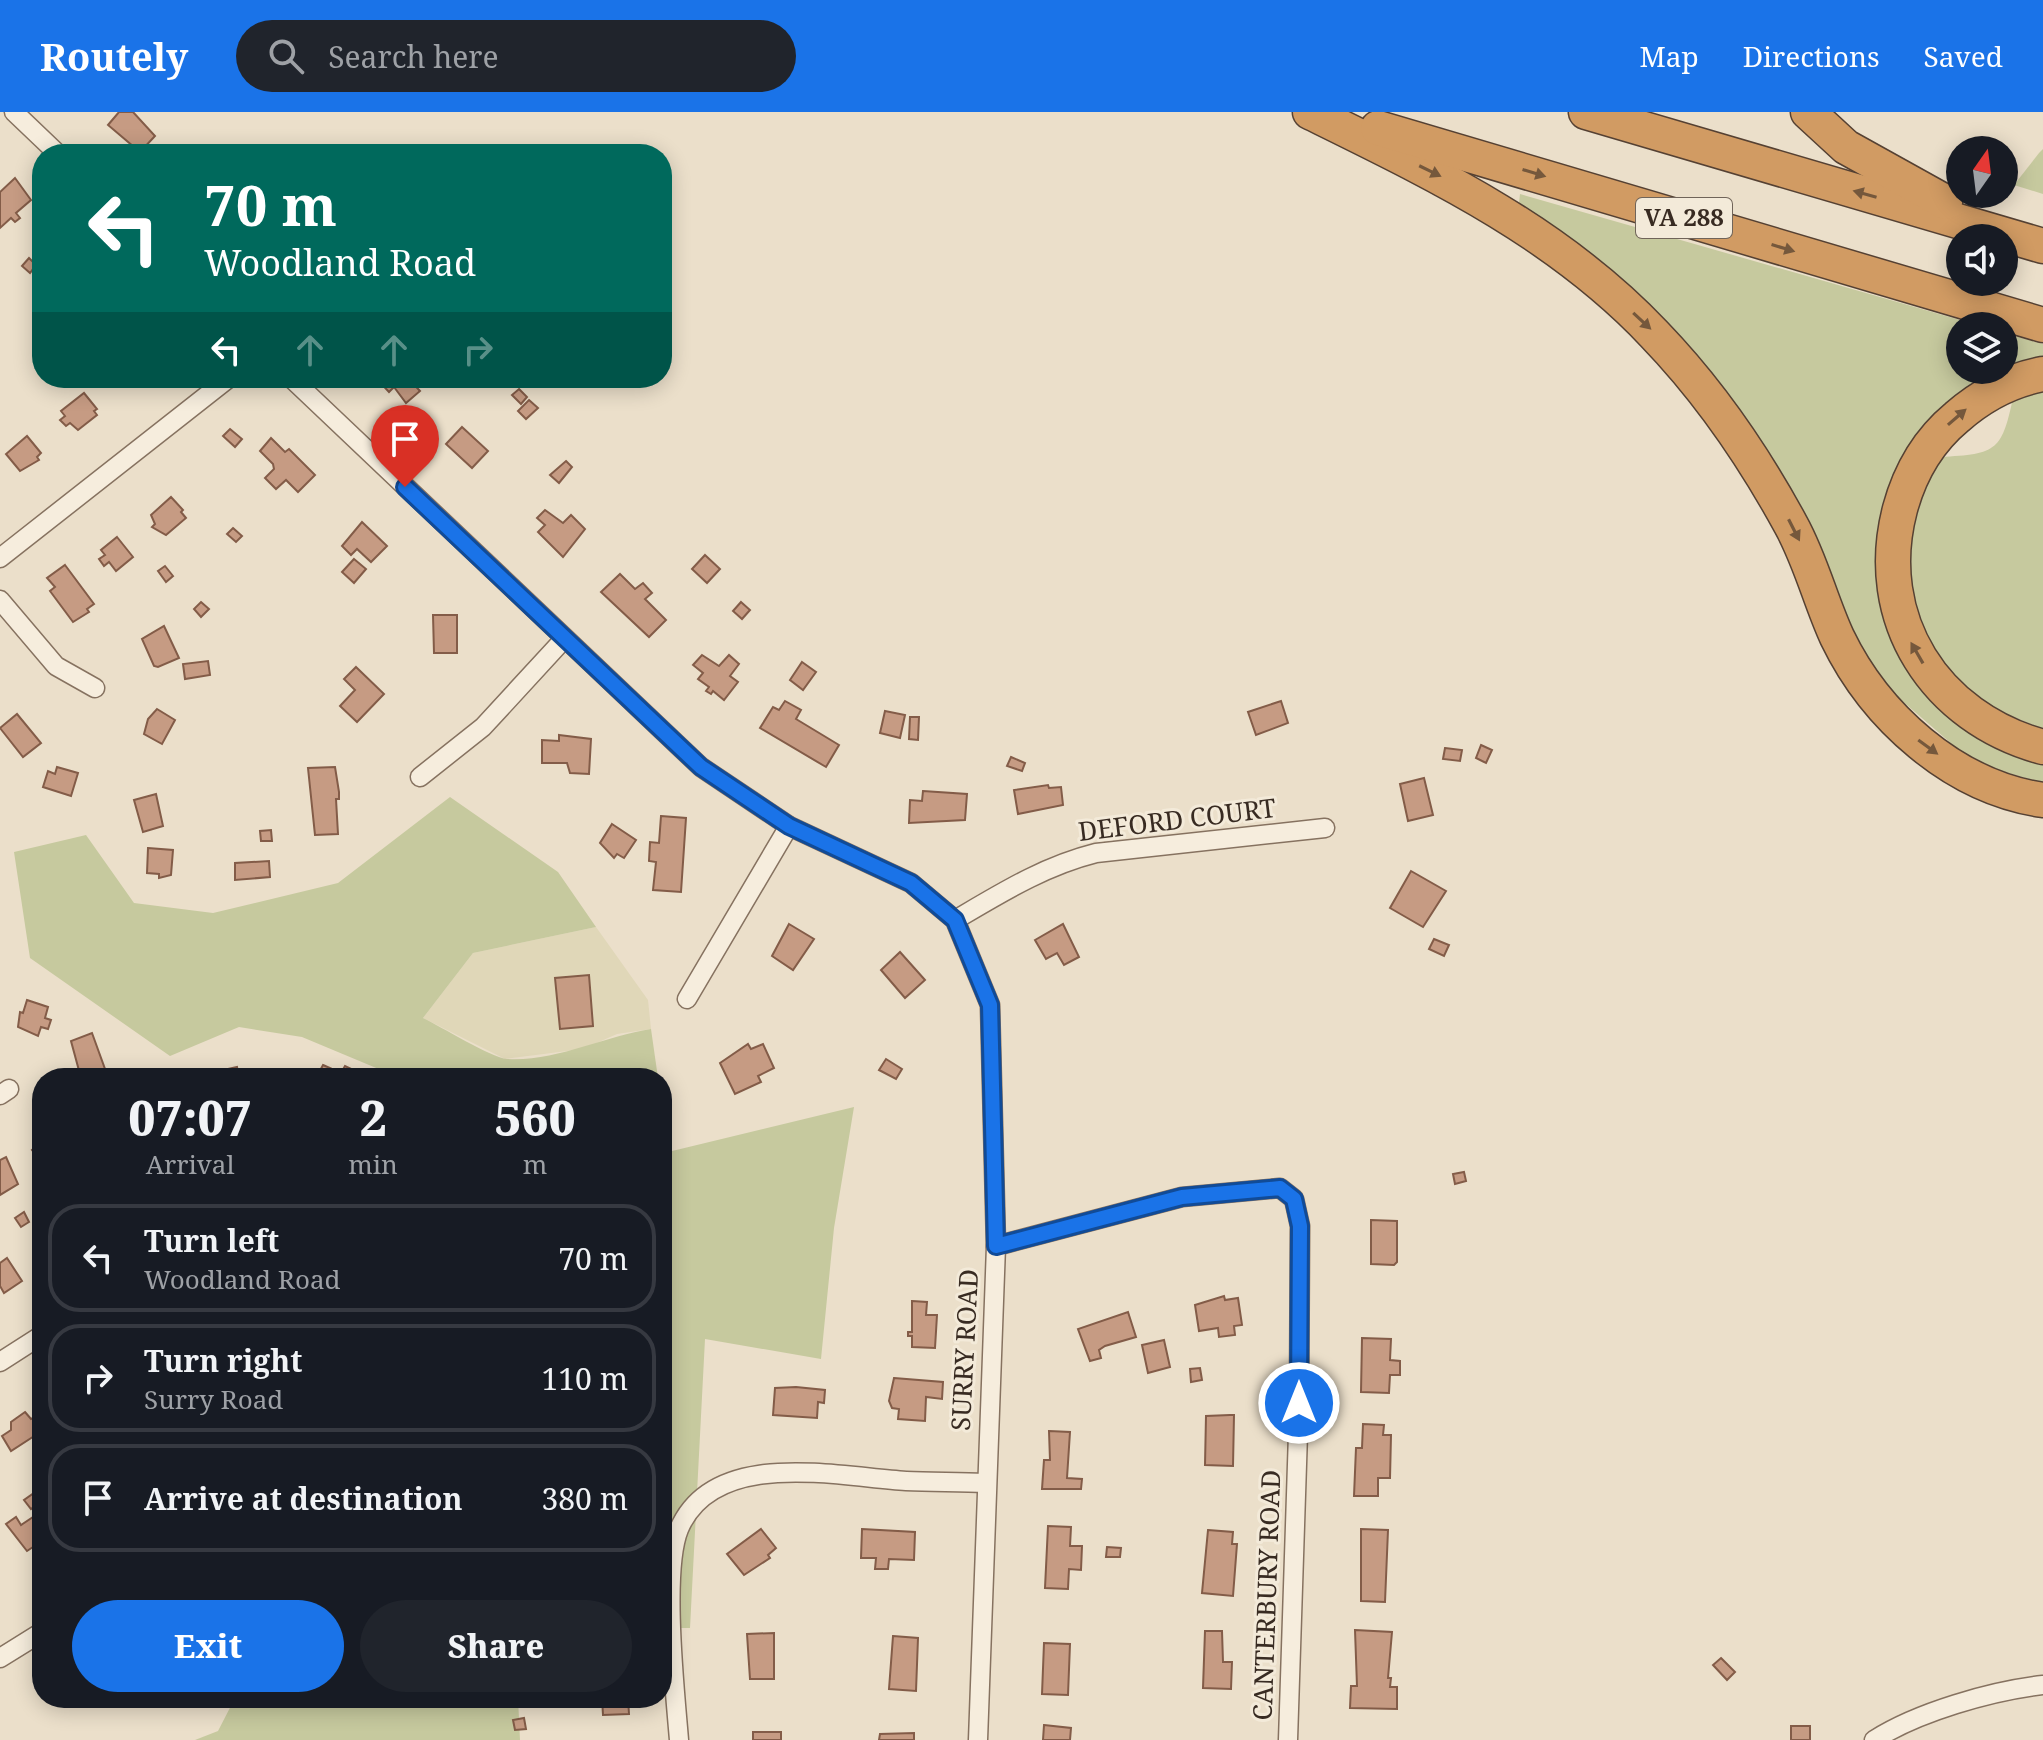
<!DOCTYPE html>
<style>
:root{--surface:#171b24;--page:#20242c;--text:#f1f3f6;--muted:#9ea1a6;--line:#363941;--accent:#1a73e8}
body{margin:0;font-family:"Noto Serif",serif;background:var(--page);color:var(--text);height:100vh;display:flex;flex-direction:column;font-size:30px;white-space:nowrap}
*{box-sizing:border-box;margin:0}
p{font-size:26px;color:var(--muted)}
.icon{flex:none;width:44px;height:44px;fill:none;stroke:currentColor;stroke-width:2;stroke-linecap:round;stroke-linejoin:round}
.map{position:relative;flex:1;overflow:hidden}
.drawer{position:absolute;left:32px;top:956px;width:640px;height:640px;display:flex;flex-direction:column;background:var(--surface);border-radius:32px;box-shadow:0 4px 20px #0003}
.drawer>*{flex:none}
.banner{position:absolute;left:32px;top:32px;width:640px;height:244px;border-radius:32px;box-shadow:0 4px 20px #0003;background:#00695c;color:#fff;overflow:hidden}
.needle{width:52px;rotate:14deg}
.tools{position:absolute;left:1946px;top:24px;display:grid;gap:16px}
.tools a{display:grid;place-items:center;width:72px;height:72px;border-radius:50%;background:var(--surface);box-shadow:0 4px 20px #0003;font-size:40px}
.pin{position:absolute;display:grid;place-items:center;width:68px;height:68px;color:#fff;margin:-82px -34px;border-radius:50% 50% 50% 0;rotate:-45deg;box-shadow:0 0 8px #0007}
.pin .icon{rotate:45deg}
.me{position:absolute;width:88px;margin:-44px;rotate:0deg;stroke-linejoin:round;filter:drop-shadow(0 0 6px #0008)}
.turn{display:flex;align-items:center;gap:28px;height:168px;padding:0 40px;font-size:36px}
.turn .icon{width:104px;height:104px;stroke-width:2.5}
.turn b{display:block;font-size:56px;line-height:68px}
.lanes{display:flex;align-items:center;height:76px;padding:0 40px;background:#0003;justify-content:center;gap:40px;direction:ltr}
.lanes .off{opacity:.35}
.eta{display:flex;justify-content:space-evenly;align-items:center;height:136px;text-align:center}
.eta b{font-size:48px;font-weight:800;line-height:56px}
.cta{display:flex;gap:16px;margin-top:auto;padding:16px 40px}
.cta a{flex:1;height:92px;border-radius:48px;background:var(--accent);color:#fff;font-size:32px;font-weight:800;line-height:92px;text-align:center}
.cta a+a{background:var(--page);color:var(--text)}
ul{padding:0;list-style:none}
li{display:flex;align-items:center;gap:24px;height:108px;margin:0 16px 12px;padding:0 24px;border:4px solid var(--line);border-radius:32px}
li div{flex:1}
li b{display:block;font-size:30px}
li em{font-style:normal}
header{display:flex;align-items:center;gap:48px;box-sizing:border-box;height:112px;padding:0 40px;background:var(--accent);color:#fff}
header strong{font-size:38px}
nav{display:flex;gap:44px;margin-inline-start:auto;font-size:28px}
.search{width:560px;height:72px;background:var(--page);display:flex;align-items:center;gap:20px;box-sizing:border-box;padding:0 28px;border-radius:44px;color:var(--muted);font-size:30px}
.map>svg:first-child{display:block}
.farmland{fill:#e0d7b8}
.green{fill:#c6c99e}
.building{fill:#c69b83;stroke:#835c48;stroke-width:2}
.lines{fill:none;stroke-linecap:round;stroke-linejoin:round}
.street-casing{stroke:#867260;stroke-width:21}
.highway-casing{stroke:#554133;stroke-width:37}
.street{stroke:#f6eddd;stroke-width:18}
.highway{stroke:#d19b63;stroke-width:34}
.oneway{fill:#75583c}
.route-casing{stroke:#114b97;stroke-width:20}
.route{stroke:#1a73e8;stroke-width:14}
.labels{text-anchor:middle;stroke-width:6;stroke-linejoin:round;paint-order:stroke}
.shield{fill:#f3ead9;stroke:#706459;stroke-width:2}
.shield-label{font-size:24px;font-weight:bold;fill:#382b22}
.street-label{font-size:26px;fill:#382b22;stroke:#f3ead9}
</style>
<header>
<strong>Routely</strong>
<div class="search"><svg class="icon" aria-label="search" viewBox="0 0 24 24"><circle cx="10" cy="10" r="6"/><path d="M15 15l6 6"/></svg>Search here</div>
<nav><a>Map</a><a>Directions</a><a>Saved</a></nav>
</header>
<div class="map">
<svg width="2043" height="1628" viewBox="0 0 2043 1628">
<rect width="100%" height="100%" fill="#ebdfca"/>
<!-- farmland -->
<path class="farmland" d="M596,815L648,888L651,917L617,922L583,937L505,947L423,906L473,841Z"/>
<!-- green -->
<g class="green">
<path d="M2043,37V82L2014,73L2039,41Z"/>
<path d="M1520,82L1981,214H1960V258H2004V221L2043,232V249L1933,317L1883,497L2043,650V671L1995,657L1960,639L1893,581L1854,526L1815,428L1554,116L1519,91Z"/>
<path d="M2043,273V617L1981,592L1947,558L1911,493L1907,445L1922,370L1940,345C1998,342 2002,339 2014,281Z"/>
<path d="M450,685L558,760L596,815L473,841L423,906C440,914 492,946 507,947C555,950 605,924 651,917L658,966H383L381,958L302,925L239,915L170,944L30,846L14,740L86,723L134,791L213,801L338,771Z"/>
<path d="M854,995L834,1116L821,1247L705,1227L690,1516H662V997L668,1040Z"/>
<path d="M235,1586H518L520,1628H195L218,1619Z"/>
</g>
<!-- building -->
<g class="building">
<path d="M119,0H133L155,24L140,40L108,13Z"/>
<path d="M15,66L31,88L16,101L20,106L15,110L11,106L0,116V80Z"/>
<path d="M29,146L36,153L30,161L22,154Z"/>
<path d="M376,266H408L420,279L406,291L394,275L389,280Z"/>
<path d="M519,277L527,285L521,292L512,283Z"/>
<path d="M84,281L97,297L94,299L97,303L78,318L70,311L66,314L60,308L65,304L61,299Z"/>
<path d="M529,288L538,296L526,307L518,299Z"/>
<path d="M462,315L488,339L472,356L446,332Z"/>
<path d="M230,317L242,327L235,335L223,324Z"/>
<path d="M27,324L41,341L37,345L39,348L20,359L6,342Z"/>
<path d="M271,326L285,340L289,337L315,363L298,380L286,368L276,377L265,366L274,357L273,352L260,339Z"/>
<path d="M566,349L572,355L559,371L550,363Z"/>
<path d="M171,385L183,398L181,400L186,406L166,423L152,415L155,412L151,403Z"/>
<path d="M545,398L563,411L571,403L585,417L563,445L538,420L545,413L537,406Z"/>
<path d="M362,410L387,434L371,450L357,437L351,443L342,434Z"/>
<path d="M233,416L242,424L236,430L227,422Z"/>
<path d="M117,425L133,445L116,459L109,450L104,454L99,447L105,443L101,438Z"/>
<path d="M705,443L720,457L707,471L692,457Z"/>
<path d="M354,447L366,457L354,471L342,460Z"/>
<path d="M65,453L94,492L87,497L89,500L73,510L50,479L55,475L47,466Z"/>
<path d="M165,454L173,464L166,470L158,459Z"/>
<path d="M620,462L635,477L643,471L652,481L645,487L666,508L649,525L601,480Z"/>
<path d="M201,490L209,497L201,505L194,497Z"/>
<path d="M741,490L750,498L742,507L733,499Z"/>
<path d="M433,503H457V541H434Z"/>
<path d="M164,514L179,546L158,555L154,554L142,527Z"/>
<path d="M702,543L719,554L729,543L739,552L730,564L738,570L724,588L713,579L711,582L706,579L709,575L698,567L703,561L693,553Z"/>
<path d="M208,549L210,563L185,567L183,552Z"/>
<path d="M802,550L816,560L803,578L790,568Z"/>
<path d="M356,555L384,582L357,610L340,594L355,578L344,567Z"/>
<path d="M785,589L801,598L796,607L839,633L826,655L760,616L773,595L779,598Z"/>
<path d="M1281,589L1288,611L1256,623L1248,600Z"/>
<path d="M157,597L175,608L162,632L144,622L148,607Z"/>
<path d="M885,599L905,603L900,626L880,621Z"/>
<path d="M17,602L41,631L23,645L0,616Z"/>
<path d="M910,605H919L918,628L909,627Z"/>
<path d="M559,623L591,627L589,662L570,661L567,651H542V628L559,629Z"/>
<path d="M1481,633L1492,638L1486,651L1476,646Z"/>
<path d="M1445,636L1462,638L1460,649L1443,647Z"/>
<path d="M1011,645L1025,651L1022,659L1007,654Z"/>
<path d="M57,655L78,661L71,684L43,675L48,659L55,662Z"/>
<path d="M335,655L339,680V687H336L338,722L315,723L308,656Z"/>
<path d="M1424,666L1433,703L1408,709L1400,672Z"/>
<path d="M1048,673L1049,676L1061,675L1063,693L1018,702L1014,678Z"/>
<path d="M923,679L967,682L965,708L909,711L910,688L922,689Z"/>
<path d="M156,682L163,714L143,720L134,688Z"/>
<path d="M661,704L686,706L681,780L653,778L656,750L649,749L650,730L659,731Z"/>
<path d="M612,712L636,728L624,746L617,742L614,746L600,731Z"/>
<path d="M271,718L272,729H261L260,719Z"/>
<path d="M148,736L173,738L171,763L159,766V762L147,761Z"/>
<path d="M269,749L270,765L235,768V751Z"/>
<path d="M1411,759L1446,779L1423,815L1390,796Z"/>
<path d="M789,812L814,827L793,858L772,844Z"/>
<path d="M1063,812L1079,845L1064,853L1057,841L1046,847L1035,828Z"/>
<path d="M1434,827L1449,833L1444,844L1429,837Z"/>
<path d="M900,840L925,868L905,886L881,858Z"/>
<path d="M589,863L593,914L560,917L555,866Z"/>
<path d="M27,888L48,895L45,906L51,908L48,917L41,915L38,924L18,915L20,900L23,901Z"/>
<path d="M92,921L105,957L81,966L71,929Z"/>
<path d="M748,932L751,937L763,932L774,956L758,964L761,970L735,982L720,951Z"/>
<path d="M886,947L902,957L896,967L879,958Z"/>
<path d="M323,953L341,961L345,954L360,961L358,966H316Z"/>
<path d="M237,955L239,966H211L210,961Z"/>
<path d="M42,1030V1051L32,1038Z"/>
<path d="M6,1045L18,1072L0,1083V1048Z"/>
<path d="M1464,1060L1466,1069L1455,1072L1453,1062Z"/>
<path d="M24,1100L29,1110L21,1115L15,1106Z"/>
<path d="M1371,1108L1397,1109V1150L1394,1153L1371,1152Z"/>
<path d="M7,1146L22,1169L4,1181L0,1174V1151Z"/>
<path d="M1224,1184L1225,1188L1238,1186L1242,1213L1234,1214L1235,1223L1219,1225L1218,1216L1199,1219L1195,1193Z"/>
<path d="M912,1189L927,1190L926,1203H937L935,1236L912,1235V1224H908V1220H912Z"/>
<path d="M1128,1200L1136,1225L1105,1234L1099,1238L1101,1246L1090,1249L1078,1217Z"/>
<path d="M1362,1226L1391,1227L1390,1248L1400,1249V1263H1390L1389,1281L1361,1280Z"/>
<path d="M1164,1228L1170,1255L1148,1261L1142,1233Z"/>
<path d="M1200,1256L1202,1268L1191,1270L1190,1257Z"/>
<path d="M894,1266L943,1270L942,1287L926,1285L925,1309L898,1307L899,1297L892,1296L889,1289Z"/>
<path d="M796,1275L825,1278L824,1291L818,1290L817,1306L773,1303L775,1276Z"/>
<path d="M25,1300L31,1307L35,1305L42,1319L11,1339L2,1324L11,1318V1310Z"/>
<path d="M1230,1303H1234L1233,1354L1205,1353L1206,1304Z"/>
<path d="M1363,1312L1384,1313L1383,1323H1391L1390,1366H1378V1384H1354L1356,1336H1362Z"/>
<path d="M1049,1319L1070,1320L1067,1366L1082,1367L1081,1377H1042L1044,1348H1050Z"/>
<path d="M34,1381L40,1390L31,1397L24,1388Z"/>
<path d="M39,1401L42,1429L27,1439L6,1412L16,1405L21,1413Z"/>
<path d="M1048,1414L1071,1415L1070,1434H1082L1081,1458L1069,1457L1068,1477L1045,1476Z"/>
<path d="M761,1417L776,1436L768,1443L770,1446L744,1463L727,1442Z"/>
<path d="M862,1417L915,1420L914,1448L889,1447L888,1457H875L876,1446H861Z"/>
<path d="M1361,1417L1388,1418L1385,1490L1361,1489Z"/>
<path d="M1208,1418L1233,1420L1232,1432H1237L1233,1484L1202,1481Z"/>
<path d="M1107,1435L1121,1436L1120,1445H1106Z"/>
<path d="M1355,1518L1392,1520L1388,1566H1391L1390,1575H1397V1597L1350,1596L1351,1574H1357Z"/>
<path d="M1205,1519H1222L1223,1550H1232L1231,1577L1203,1576Z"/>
<path d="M774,1521V1567H750L747,1522Z"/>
<path d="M893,1524L918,1526L916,1579L889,1577Z"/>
<path d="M1044,1531L1070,1532L1068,1583L1042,1582Z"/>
<path d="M1721,1546L1735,1560L1727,1568L1713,1553Z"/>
<path d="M602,1586H628L629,1602L603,1603Z"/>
<path d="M524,1606L526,1617L515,1618L513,1608Z"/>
<path d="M1044,1613L1071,1616L1070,1628H1043Z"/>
<rect x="1791" y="1614" width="19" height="14"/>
<rect x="753" y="1620" width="28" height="8"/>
<path d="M914,1621V1628H879L880,1622Z"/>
</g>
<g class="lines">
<defs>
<g id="street">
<path d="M14,0L58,42"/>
<path d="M291,266L701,655L789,714L911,771L955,808L990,893L996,1134L978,1628"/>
<path d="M0,446L229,266"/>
<path d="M0,488L56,554L95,576"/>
<path d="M420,665L483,615L564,527"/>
<path d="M955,808C1001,781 1044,754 1096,741L1325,716"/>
<path d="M687,887L789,714"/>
<path d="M0,983L9,977"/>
<path d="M996,1134L1182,1085L1280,1076L1294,1087L1300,1114L1299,1291L1288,1628"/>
<path d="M0,1250L42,1223"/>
<path d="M0,1546L42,1520"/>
<path d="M679,1628C675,1579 662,1459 679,1417C714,1335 838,1365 906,1369C932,1370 959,1370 985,1371"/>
<path d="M1874,1628C1918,1600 1991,1579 2043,1573"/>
</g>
<g id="highway">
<path d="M1310,0C1434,61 1558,120 1654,222C1710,280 1753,343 1791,413C1811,449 1820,488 1837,525C1875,604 1953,675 2043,688"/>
<path d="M1586,0L2043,134"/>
<path d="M1808,0L1846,35L1945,90"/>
<path d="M1378,16L2043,213"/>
<path d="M2043,262C2011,268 1981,284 1957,305C1928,329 1910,360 1900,397C1871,507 1935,606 2043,635"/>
</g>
</defs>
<!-- street casing -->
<use href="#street" class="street-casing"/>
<!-- highway casing -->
<use href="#highway" class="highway-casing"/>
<!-- street -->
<use href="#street" class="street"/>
<!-- highway -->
<use href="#highway" class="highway"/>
</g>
<!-- one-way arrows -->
<defs><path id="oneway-solid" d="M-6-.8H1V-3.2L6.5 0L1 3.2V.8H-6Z" transform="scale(2)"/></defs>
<g class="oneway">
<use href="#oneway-solid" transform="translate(1430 59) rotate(26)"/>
<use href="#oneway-solid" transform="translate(1534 61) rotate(17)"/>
<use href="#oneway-solid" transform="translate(1865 82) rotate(-164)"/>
<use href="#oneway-solid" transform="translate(1783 136) rotate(17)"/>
<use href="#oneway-solid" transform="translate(1642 209) rotate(43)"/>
<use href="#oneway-solid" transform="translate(1957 305) rotate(-41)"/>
<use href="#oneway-solid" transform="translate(1794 418) rotate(63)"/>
<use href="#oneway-solid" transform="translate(1917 541) rotate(-120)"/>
<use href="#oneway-solid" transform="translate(1928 635) rotate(36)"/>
</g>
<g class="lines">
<defs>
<path id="route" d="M405,375L701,655L789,714L911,771L955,808L990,893L996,1134L1182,1085L1280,1076L1294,1087L1300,1114L1299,1291"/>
</defs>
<!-- route casing -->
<use href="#route" class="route-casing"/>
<!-- route -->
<use href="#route" class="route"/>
</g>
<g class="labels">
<!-- shield labels -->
<rect class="shield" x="1636" y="86" width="96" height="40" rx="6"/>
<g class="shield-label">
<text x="1684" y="114">VA 288</text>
</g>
<!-- street labels -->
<g class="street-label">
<text transform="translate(1177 708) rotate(-7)" y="9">DEFORD COURT</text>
<text transform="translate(965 1238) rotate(-87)" y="9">SURRY ROAD</text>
<text transform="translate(1267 1483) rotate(-88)" y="9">CANTERBURY ROAD</text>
</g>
</g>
</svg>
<div class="tools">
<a><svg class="needle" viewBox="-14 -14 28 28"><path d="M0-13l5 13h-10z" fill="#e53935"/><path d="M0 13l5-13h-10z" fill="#9ea1a6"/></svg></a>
<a><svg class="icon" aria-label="sound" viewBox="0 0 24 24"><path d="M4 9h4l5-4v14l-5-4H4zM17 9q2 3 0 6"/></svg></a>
<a><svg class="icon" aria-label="layers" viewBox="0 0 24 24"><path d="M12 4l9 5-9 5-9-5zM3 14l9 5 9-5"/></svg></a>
</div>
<div class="pin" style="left:405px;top:375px;background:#d93025"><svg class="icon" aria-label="arrive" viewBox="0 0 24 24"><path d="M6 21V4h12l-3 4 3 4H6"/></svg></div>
<svg class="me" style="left:1299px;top:1291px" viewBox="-20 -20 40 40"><circle r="17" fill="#1a73e8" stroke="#fff" stroke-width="3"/><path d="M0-11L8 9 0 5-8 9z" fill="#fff"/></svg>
<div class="banner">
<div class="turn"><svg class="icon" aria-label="left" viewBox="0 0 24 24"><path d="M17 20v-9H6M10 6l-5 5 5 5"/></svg><div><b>70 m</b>Woodland Road</div></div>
<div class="lanes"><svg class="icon" aria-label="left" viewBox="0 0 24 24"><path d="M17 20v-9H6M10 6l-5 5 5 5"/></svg><svg class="icon off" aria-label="ahead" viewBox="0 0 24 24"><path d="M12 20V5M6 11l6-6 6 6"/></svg><svg class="icon off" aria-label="ahead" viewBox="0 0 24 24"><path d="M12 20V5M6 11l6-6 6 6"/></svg><svg class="icon off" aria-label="right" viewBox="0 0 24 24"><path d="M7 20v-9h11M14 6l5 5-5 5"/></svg></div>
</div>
<section class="drawer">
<div class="eta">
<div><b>07:07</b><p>Arrival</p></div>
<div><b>2</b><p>min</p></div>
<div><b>560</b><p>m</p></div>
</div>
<ul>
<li><svg class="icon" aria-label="left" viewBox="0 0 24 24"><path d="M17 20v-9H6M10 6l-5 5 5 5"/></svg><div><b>Turn left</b><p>Woodland Road</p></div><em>70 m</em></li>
<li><svg class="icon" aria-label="right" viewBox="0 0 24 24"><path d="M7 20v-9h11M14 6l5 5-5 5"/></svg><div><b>Turn right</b><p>Surry Road</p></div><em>110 m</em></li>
<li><svg class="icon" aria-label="arrive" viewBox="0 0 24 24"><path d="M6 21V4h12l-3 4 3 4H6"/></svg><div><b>Arrive at destination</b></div><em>380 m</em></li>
</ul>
<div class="cta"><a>Exit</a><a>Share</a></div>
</section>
</div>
